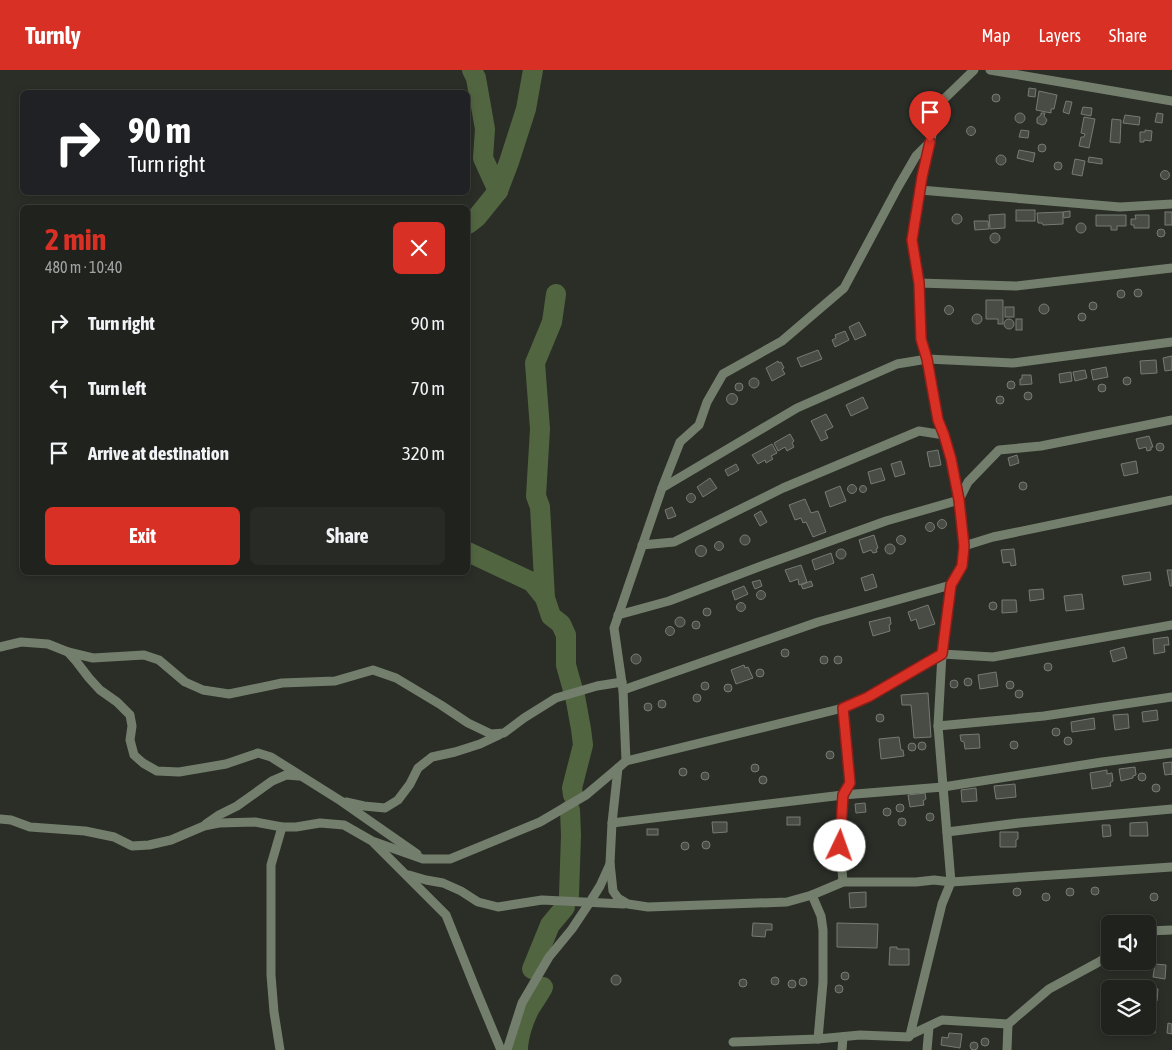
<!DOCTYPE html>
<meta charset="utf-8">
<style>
:root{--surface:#20221d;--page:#282a26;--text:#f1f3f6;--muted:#a2a4a4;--line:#3d3f3b;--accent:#d93025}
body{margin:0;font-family:"Asap Condensed",sans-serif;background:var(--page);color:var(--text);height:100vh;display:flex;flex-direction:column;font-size:19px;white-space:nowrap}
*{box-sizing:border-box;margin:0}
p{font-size:16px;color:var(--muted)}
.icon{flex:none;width:28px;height:28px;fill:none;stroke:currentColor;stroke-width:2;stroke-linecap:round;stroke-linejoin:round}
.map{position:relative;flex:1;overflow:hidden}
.details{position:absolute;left:20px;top:135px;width:450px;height:370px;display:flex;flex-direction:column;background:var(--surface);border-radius:8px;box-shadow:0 2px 8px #0003,0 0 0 1px var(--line)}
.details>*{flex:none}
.banner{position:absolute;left:20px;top:20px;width:450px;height:105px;border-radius:8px;box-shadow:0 2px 8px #0003,0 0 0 1px var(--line);background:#202124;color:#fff;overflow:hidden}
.tools{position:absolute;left:1101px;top:845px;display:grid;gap:10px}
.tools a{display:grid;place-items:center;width:55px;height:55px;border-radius:8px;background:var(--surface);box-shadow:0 2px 8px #0003,0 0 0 1px var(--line);font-size:25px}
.pin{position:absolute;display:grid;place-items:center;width:42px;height:42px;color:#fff;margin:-51px -21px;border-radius:50% 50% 50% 0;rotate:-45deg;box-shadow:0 0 5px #0007}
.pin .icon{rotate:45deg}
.me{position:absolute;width:55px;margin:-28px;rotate:3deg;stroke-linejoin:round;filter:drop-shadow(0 0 4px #0008)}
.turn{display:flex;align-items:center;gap:18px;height:105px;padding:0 25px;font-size:22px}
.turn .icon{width:65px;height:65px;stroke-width:2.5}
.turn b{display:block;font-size:35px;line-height:42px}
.round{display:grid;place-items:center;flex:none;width:52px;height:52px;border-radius:8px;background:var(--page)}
.head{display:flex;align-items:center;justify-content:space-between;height:85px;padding:0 25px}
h1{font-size:30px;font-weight:700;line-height:38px;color:var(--accent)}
.button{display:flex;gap:10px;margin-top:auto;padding:10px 25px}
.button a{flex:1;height:58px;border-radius:8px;background:var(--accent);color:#fff;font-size:20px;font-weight:700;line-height:58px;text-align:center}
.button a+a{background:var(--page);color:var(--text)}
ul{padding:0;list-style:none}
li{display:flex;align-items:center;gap:15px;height:65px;padding:0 25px}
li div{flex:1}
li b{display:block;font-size:19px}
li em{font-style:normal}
header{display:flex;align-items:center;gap:30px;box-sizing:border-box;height:70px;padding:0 25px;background:var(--accent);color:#fff}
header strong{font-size:24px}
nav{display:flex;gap:28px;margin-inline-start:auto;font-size:18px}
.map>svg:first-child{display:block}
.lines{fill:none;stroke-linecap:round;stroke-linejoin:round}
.river{stroke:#516640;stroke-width:20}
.building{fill:#484c45;stroke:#757a72}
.street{stroke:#747e6d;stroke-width:9}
.route-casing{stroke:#8d1f18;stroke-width:12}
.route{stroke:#d93025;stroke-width:9}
</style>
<header>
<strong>Turnly</strong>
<nav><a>Map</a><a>Layers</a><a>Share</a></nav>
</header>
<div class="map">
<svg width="1172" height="980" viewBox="0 0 1172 980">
<rect width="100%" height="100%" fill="#2a2e27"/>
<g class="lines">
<!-- river -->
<g class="river">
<path d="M472,0L476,8L485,59L483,88L498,121"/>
<path d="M468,154L477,147L498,121L509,92L526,39L533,0"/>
<path d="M468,482L532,512L545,528L551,546L561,554L566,565V595L573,620"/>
<path d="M545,528L540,437L536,426L540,359L535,293L552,252L556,224"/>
<path d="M573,725L572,718L583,675L581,659L575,626"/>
<path d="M569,825L571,765L570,740"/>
<path d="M532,899L550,855L565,837"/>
<path d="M518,980C518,967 524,949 530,938C534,931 539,925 543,917"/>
</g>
</g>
<!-- building -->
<g class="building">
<path d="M1029,18L1036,19L1035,27L1028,26Z"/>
<path d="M1039,21L1057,25L1054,39H1051V43L1036,40Z"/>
<circle cx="996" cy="28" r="4"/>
<path d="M1066,31L1072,32L1069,44L1063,42Z"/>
<path d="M1083,37L1092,38L1091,46L1081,44Z"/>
<path d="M1041,43H1045L1044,46L1047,50L1045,54L1042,55L1037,53V48L1041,45Z"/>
<path d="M1157,43L1163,44L1162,53L1155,52Z"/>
<circle cx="1020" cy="48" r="5"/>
<path d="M1125,45L1140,47L1139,55L1123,53Z"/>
<path d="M1084,47L1095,49L1089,78L1079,76L1081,67H1084L1085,64L1081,63Z"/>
<path d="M1112,49L1121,50L1120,73L1110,72Z"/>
<circle cx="971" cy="61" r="4.5"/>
<path d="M1021,60L1029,61L1028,68L1019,67Z"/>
<path d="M1145,60L1152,61L1151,71L1144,70V72H1140V62H1145Z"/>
<circle cx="1042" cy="78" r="4"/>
<path d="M1019,80L1035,83L1033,92L1017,88Z"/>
<circle cx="1001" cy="90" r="5"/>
<path d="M1089,87L1102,89V94L1088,92Z"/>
<path d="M1075,89L1085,91L1082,106L1072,104Z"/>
<circle cx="1058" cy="96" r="4"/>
<circle cx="1165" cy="105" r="4.5"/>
<rect x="1016" y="140" width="19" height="11"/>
<path d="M1070,141V147L1064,148L1063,142Z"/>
<path d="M1063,142V154L1043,155L1042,153H1038L1037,143Z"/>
<rect x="1165" y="142" width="7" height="13"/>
<circle cx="957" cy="149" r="5"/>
<path d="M1005,144V158L990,159L989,145Z"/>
<path d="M1096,145H1126V156H1117V160H1111V156H1096Z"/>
<path d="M1135,145H1149V158H1134V155H1131V149H1136Z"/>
<path d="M974,151H988L989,159L975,160Z"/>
<circle cx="1081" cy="158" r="5"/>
<circle cx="1161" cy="163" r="4"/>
<circle cx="995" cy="168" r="5"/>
<circle cx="1138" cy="223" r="4"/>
<circle cx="1121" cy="224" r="4"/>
<path d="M986,230H1003V254H998V249H986Z"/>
<circle cx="1093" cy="236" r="4"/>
<circle cx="1044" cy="239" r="5"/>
<circle cx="949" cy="240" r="4.5"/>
<rect x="1005" y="237" width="9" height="10"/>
<circle cx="1082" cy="247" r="4"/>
<circle cx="977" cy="249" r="5"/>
<circle cx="1009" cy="254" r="5"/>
<rect x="1016" y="249" width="6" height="11"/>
<path d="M859,252L866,265L855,270L849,257Z"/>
<path d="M845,261L849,270L835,277L832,270L836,268L835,265Z"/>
<path d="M818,280L822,289L801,297L797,288Z"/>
<path d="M1172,286V300L1165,301L1163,288Z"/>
<path d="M1156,290L1157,303L1141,304L1140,291Z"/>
<path d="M778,291L779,293L781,292L784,298L782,299L785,304L772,311L766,298Z"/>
<path d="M1106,297L1108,307L1093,310L1091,300Z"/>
<path d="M1085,300L1087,308L1075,311L1073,302Z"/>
<path d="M1071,302L1072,311L1060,313L1059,304Z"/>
<path d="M1022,305H1031L1032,314L1020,315V309H1022Z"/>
<circle cx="1127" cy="311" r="4"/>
<circle cx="754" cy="313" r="5"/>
<circle cx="1011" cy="315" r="4"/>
<circle cx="739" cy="317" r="4"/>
<circle cx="1102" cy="318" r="4"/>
<circle cx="1028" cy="326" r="4"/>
<circle cx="732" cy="329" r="5.5"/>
<circle cx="1000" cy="330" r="4"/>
<path d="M863,327L868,338L851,346L846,335Z"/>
<path d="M826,344L833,357L825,361L828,368L821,371L811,351Z"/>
<path d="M790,364L794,371L792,373L794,377L787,381L785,377L778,381L774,373Z"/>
<path d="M1149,366L1153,377H1151V380L1147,381L1146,377L1139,379L1136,369Z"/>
<circle cx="1160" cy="377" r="4"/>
<path d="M772,374L777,383L771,386L773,389L766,393L765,390L758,394L752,385Z"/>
<path d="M938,380L941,395L930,397L927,382Z"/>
<path d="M1017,385L1019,393L1010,396L1008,388Z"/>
<path d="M901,391L905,404L895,407L891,394Z"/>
<path d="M1136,391L1138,403L1124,406L1121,394Z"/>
<path d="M736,394L739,400L728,406L725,400Z"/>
<path d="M881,398L885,410L871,414L868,402Z"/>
<path d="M710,408L717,418L703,427L697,417Z"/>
<circle cx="1023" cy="416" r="4"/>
<circle cx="852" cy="419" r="4.5"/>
<circle cx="863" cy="419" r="3.5"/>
<path d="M840,416L846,431L830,437L825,422Z"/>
<circle cx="691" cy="428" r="4.5"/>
<path d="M805,429L811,443L818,441L826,462L813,467L806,452L803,453L801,448L795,450L789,435Z"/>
<path d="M672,437L676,446L668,449L665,440Z"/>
<path d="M761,441L767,452L760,456L754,445Z"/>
<circle cx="942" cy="454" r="4.5"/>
<circle cx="930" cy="457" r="4.5"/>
<circle cx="745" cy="470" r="5"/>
<path d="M874,465L878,478L876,479L877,482L873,483L871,480L863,483L859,470Z"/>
<circle cx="901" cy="470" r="4.5"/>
<circle cx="719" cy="476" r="4.5"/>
<circle cx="890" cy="479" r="5"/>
<circle cx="701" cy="481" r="5.5"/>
<path d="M1014,479L1016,495L1011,496L1010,492L1003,493L1001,480Z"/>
<circle cx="841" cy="484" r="5"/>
<path d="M831,483L834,493L815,500L812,490Z"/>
<path d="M801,495L807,512L799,515L798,509L790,512L785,500Z"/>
<path d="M1167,500H1172V516H1170Z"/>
<path d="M1150,502L1151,510L1124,515L1122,506Z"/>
<path d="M873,504L877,517L865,521L861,508Z"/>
<path d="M760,510L762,516L755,519L752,512Z"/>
<path d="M811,511L813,516L803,519L801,515Z"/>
<path d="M744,516L748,524L735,530L732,521Z"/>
<path d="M1043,519L1044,529L1030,531L1029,520Z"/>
<circle cx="761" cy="525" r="4.5"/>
<path d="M1082,524L1084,539L1066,541L1064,526Z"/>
<path d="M1002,530H1016L1017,542L1002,543Z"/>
<circle cx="993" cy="536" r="4"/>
<circle cx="741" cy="537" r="4.5"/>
<path d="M928,535L935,554L919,559L916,549L911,551L908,542Z"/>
<circle cx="707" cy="542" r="4"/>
<circle cx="680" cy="552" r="5"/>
<path d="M890,547L891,554L889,555L890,561L873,566L869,552Z"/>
<circle cx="696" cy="555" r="4"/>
<circle cx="670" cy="561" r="4.5"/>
<path d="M1168,567L1169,575H1164L1165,582L1154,584L1153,569Z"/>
<path d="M1124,577L1127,588L1113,592L1110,581Z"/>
<circle cx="785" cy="583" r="4"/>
<circle cx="636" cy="589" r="5"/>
<circle cx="838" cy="590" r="4"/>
<circle cx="824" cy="590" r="4"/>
<circle cx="1048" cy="597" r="4"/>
<path d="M744,595L745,598L748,597L753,608L736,614L731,600Z"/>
<circle cx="760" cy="603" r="4"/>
<path d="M996,602L998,616L980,619L978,605Z"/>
<circle cx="968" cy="612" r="4"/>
<circle cx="954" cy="614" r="4"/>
<circle cx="1010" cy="615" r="4"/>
<circle cx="705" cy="616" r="4"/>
<circle cx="728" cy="618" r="4"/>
<circle cx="1019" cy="624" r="4"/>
<path d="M928,623L931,667L914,668L911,635H902L901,625Z"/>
<circle cx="697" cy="628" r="4"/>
<circle cx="662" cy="634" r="4"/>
<circle cx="648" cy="637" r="4"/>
<path d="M1157,640L1158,650L1143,652L1142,642Z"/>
<circle cx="880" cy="648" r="4"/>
<path d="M1128,644L1129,658L1115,660L1113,645Z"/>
<path d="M1094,648L1095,659L1072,662L1071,652Z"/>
<circle cx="1056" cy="662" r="4"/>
<path d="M979,664L980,678L965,679L964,672L961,671L960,665Z"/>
<circle cx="1068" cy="671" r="4"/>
<path d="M899,667L901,680H903L904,686L881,689L879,669Z"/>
<circle cx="1014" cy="675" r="4"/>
<circle cx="922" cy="676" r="4"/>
<circle cx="912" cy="677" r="4"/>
<circle cx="830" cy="685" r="4"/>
<path d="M1172,692V705V704L1165,705L1163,693Z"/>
<circle cx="755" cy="698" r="4"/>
<path d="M1135,697L1136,705L1133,706V708L1121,711L1119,699Z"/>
<circle cx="683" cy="702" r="4"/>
<path d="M1107,700V704L1112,703L1113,711L1110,713L1111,716L1092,719L1090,703Z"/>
<circle cx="705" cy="706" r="4"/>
<circle cx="1142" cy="707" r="4"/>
<circle cx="763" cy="710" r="4"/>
<circle cx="1156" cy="718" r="4"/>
<path d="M1015,714L1016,727L996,729L994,716Z"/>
<path d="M976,718L977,731L962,732L961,720Z"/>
<path d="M925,723L926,729L923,731L924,735L910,737L908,725Z"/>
<path d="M865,733L866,742L856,743L855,734Z"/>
<circle cx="900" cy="738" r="4"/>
<circle cx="887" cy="742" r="4"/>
<circle cx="930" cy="747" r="4"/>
<rect x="787" y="747" width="13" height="8"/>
<circle cx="902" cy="752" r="4"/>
<path d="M712,752H727V762L713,763Z"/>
<path d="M1147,752L1148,766H1130V753Z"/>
<path d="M1102,755H1110L1111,766L1103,767Z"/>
<rect x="647" y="759" width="11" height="6"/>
<path d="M1000,762H1018V769L1016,770V777H1000Z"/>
<circle cx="820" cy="771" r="4"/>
<circle cx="706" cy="775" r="4"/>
<circle cx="685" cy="776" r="4"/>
<circle cx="857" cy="778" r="4"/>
<circle cx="1095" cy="821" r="4"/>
<circle cx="1070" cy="822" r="4"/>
<circle cx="1017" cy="822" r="4"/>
<path d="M866,822V837L850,838L849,823Z"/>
<circle cx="1046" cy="827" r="4"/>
<circle cx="1154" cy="827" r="4"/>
<path d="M753,853L772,854V860H766L765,867L752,866Z"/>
<path d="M837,853L878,854L877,878L837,877Z"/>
<path d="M890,877H897V879H909V895H889Z"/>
<path d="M1155,894L1166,895L1165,909L1153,907Z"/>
<circle cx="845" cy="906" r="4"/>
<circle cx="616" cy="910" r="5"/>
<circle cx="775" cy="911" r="4"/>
<circle cx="803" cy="912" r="4"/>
<circle cx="743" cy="913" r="4"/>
<circle cx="792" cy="914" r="4"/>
<circle cx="839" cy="919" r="4"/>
<path d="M1144,917L1158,919L1157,931L1148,930V919H1144Z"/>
<circle cx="1151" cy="939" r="4"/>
<path d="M1148,950H1156L1155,963L1139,961V958H1137V956H1148Z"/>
<path d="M1168,953L1172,954V964L1167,963Z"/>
<path d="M949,963L962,964L960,978L941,975L942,967L948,968Z"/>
<circle cx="985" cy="972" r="4"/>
<circle cx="974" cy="976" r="4"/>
</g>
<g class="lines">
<!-- street -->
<g class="street">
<path d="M990,0L1172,31"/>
<path d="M930,72L916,86L898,117L844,218L782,271L723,304L707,332L699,355L680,372L662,418L614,558L623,620L626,691L618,698L612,753L610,793L613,821L618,828L628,834L648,837L787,832L812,825L843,812H916L934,810L951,812L1172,797"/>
<path d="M920,120L1120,137L1172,134"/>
<path d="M919,213L1016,216L1172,198"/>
<path d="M662,418L797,338L897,294L927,289L1013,293L1172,272"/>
<path d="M642,475L674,472L783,418L919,361L944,365"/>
<path d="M964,476L993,467L1172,430"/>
<path d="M618,545L669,531L764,495L886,451L959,430L968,412L999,380L1041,376L1172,350"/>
<path d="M0,577L21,572L48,574L68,582L93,588L144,585L159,590L185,612L203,620L229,624L282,613L335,611L373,600L396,608L441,635L468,653L491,664L504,663L524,648L556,628L597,616L622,612"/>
<path d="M68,582L76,591L89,608L100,620L117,632L130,645L132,656L130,670L134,685L143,693L157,701L179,702L226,694L258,683L271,687L341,731L417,784"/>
<path d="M623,620L818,552L951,515"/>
<path d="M938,656L1044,646L1172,627"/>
<path d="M626,691L843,638L869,627L942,584L993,587L1172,555"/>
<path d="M346,732L364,736L385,738L398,730L410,714L418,698L432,687L455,682L480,674L499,665"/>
<path d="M0,749L11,750L30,757L85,761L114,767L132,776L149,775L171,770L204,756L219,753L255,752L282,757H296L320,753L344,755L372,771L423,789H450L540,752L586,725L618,698"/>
<path d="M612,753L843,725L943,717L1102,692L1172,683"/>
<path d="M206,754L219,745L237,736L272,711L286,705L299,706"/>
<path d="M947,762L1019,753L1172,739"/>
<path d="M374,773L446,845L476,920L501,980"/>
<path d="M409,805L426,810L443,813L461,821L478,832L498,837L542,830L624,834"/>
<path d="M843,812L840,776L843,725L850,713L843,638"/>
<path d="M812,825L821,846L823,860V912L818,969"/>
<path d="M1148,861L1172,860"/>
<path d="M910,965L942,834L951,812L938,656L942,584L951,515L962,496L964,476L959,430L951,389L944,365L938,350L927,289L921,269L919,213L912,170L922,107L930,72L941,32L974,0"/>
<path d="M733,972L818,969L860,965L909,967L910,965L942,950L1008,954L1049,919L1097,893L1110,885"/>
<path d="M280,980L274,942L271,905V795L282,757"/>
<path d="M507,980L522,933L549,887L572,859L590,832L600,816L610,794"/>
<path d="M842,980L843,967"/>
<path d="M927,980L929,957"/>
<path d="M1007,980L1008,954"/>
</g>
</g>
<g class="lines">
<defs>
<path id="route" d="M840,776L843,725L850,713L843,638L868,627L942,584L951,515L962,496L964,476L959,430L951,389L944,365L938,350L927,289L921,269L919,213L912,170L922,107L930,72"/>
</defs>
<!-- route casing -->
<use href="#route" class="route-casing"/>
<!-- route -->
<use href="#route" class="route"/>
</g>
</svg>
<div class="tools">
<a><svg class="icon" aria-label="sound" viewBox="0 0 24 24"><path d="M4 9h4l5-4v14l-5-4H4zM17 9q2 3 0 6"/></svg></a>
<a><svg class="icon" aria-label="layers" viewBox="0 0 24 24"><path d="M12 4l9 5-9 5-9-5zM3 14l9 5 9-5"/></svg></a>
</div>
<div class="pin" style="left:930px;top:72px;background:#d93025"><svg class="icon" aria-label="arrive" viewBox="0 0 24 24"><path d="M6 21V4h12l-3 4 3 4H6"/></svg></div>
<svg class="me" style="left:840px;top:776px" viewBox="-20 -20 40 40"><circle r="19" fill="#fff"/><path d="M0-13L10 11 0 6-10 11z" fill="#d93025"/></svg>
<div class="banner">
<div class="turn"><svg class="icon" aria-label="right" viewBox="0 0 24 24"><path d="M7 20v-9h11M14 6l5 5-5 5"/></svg><div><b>90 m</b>Turn right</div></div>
</div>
<section class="details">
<div class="head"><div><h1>2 min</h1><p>480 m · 10:40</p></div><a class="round" style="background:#d93025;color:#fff"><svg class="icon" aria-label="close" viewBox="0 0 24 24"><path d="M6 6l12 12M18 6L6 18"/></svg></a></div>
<ul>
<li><svg class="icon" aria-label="right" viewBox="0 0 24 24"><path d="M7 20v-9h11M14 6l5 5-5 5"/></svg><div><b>Turn right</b></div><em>90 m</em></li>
<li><svg class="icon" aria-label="left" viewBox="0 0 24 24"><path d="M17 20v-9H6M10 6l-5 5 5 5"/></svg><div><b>Turn left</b></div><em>70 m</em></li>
<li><svg class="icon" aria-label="arrive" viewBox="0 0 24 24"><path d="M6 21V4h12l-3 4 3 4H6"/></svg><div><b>Arrive at destination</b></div><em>320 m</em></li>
</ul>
<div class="button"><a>Exit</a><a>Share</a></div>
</section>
</div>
